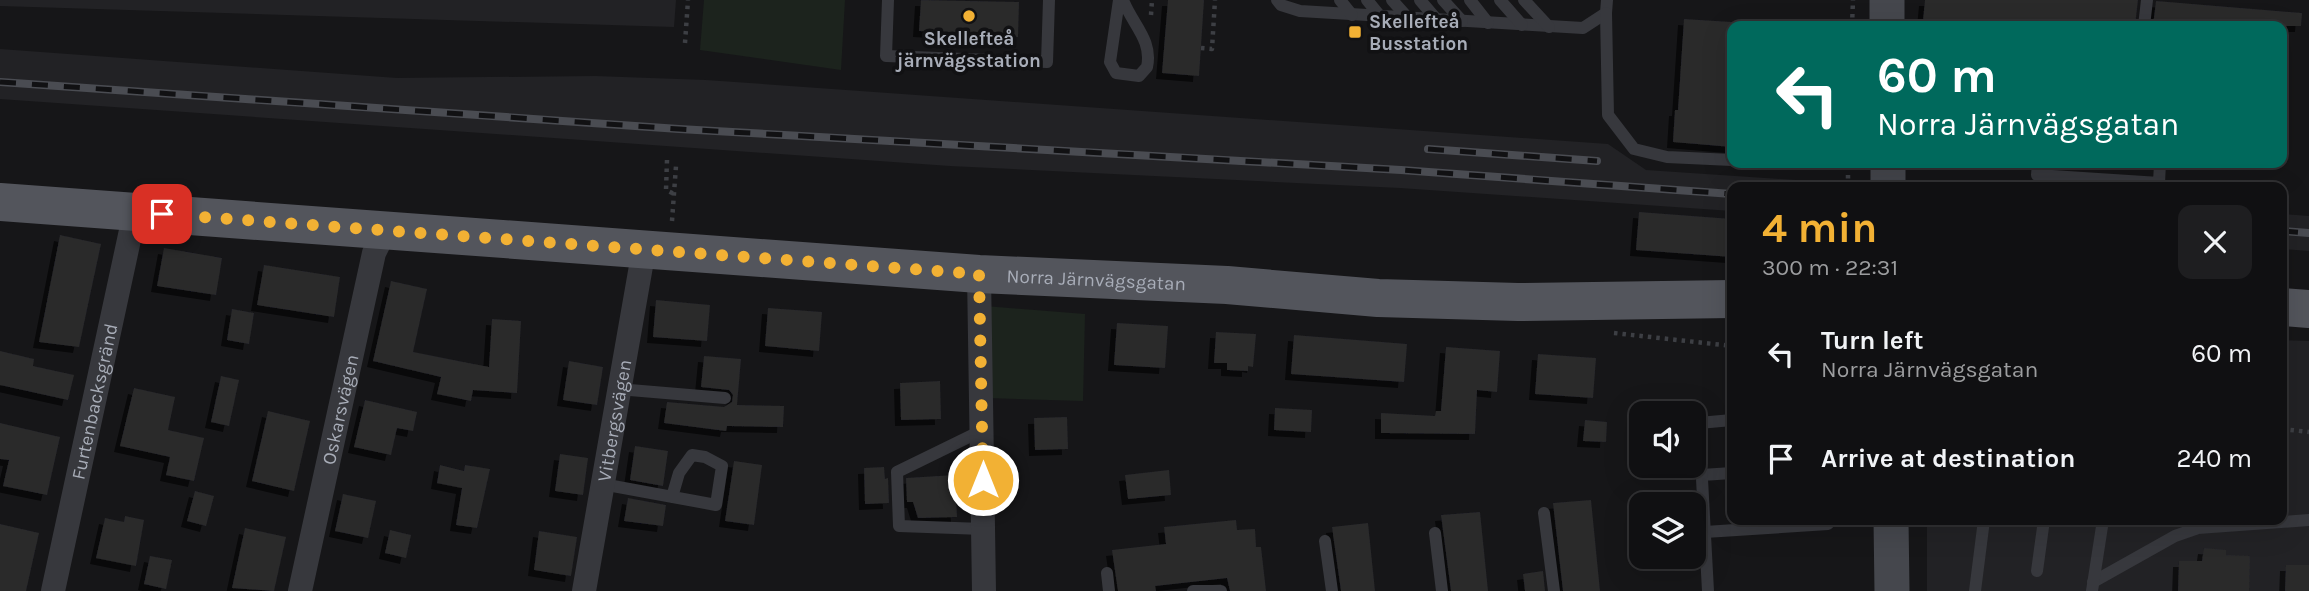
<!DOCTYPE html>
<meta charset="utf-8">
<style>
:root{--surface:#101012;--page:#1e1e20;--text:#f1f3f6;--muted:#9c9d9f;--line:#303032;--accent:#f2b134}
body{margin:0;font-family:Karla,sans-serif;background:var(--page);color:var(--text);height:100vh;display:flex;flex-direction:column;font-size:26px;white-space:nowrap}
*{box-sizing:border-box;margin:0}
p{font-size:23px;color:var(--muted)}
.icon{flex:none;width:38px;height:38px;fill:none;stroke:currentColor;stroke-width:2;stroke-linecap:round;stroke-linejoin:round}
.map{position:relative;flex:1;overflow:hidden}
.panel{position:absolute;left:1727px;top:182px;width:560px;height:343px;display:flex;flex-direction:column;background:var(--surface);border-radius:14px;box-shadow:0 7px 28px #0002,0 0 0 2px var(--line)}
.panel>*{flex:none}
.hud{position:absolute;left:1727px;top:21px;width:560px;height:147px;border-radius:14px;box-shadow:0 7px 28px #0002,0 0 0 2px var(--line);background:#00695c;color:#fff;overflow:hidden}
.tools{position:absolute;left:1629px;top:401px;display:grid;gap:14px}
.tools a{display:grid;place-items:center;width:77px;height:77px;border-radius:14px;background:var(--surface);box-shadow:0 7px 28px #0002,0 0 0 2px var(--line);font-size:35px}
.pin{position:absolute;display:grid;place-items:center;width:60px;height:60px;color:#fff;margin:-30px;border-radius:14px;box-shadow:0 4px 10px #0006}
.me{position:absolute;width:77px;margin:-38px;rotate:0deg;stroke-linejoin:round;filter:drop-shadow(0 0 5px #0008)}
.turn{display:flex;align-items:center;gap:24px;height:147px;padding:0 35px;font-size:32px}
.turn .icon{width:91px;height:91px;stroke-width:2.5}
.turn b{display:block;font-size:49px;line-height:60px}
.round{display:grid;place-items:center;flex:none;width:74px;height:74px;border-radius:14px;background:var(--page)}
.head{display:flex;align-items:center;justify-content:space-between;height:119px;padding:0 35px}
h1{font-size:42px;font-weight:700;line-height:52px;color:var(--accent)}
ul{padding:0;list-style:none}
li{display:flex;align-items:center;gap:21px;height:105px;padding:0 35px}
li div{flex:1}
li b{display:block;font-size:26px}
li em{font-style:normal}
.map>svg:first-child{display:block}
.built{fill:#222225}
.green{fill:#1c231d}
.building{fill:#29292c;filter:url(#shadow)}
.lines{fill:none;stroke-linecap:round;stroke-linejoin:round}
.path{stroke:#3d3f44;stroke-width:4.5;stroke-dasharray:3.5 5;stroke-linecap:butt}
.service{stroke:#37383d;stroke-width:12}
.minor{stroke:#37383d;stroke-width:24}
.secondary{stroke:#45474d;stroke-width:35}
.primary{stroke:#53555c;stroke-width:38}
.rail-casing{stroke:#4a4c52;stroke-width:8}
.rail{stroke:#111113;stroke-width:5;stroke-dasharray:16;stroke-linecap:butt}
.route{stroke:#f2b134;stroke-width:12;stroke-dasharray:0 21.6}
.poi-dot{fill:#f2b134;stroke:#111113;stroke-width:2.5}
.labels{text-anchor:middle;stroke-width:7;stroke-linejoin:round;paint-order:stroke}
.poi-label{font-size:19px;font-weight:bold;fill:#a8adb8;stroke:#111113;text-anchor:start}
.street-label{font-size:19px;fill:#a8adb8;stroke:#111113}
</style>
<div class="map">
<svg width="2309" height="591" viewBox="0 0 2309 591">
<defs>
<filter id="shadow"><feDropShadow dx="-6" dy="6" stdDeviation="0" flood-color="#0009"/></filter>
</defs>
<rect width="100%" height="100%" fill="#161618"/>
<!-- built -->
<g class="built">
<path d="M0,0H676L674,27L0,6Z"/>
<path d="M0,49L397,78L595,76L706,80L1608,144L1646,170L1840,183L1839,187H1732V211L1400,188L950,166L0,99Z"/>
<path d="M2282,214L2309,216V251L2282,249Z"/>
<path d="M2282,340L2309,341V591H1927V520H2282Z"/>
</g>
<!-- green -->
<g class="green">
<path d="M704,0H845L841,70L700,50Z"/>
<path d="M985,306L1085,314L1083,401L987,398Z"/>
</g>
<!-- building -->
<g class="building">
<path d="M921,0L1019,2L1018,37L919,31Z"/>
<path d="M1168,0H1204L1199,76L1162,73Z"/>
<path d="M1925,0H2138L2135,26H1930V22L1923,21Z"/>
<path d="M2156,1L2302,13L2301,26H2153Z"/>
<path d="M1684,19L1732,22V147L1673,142L1675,110H1678Z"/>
<path d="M1639,212L1732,219V257L1636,250Z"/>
<path d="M60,235L101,244L79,347L39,342Z"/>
<path d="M164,248L222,258L216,295L157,286Z"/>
<path d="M264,265L340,277L334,317L257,305Z"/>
<path d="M391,281L427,289L413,352L489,367L492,319L521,321L517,393L473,390L471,401L437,394L441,377L373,361Z"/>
<path d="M656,300L710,305L707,341L653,337Z"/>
<path d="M768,308L822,312L819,351L765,346Z"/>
<path d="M232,309L254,313L249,344L227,340Z"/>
<path d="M1117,323L1168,326L1165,368L1114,365Z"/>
<path d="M1216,332L1256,334L1253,367L1248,366V371L1227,370V363H1214Z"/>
<path d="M1294,335L1407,344L1404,382L1291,374Z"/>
<path d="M1446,347L1500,351L1497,392L1477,390L1475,434L1381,433V413L1435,416L1436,411H1441Z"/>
<path d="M0,351L34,359L33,366L74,375L68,400L0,385Z"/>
<path d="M1538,354L1596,358L1593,398L1535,394Z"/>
<path d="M704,356L741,359L737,405L784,406L783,427L727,426L726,431L664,423L667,402L724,407L732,402L733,395L729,390L701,387Z"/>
<path d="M569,361L603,367L597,405L563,400Z"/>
<path d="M221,376L239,380L229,426L211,422Z"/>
<path d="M940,381L941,419L901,420L900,383Z"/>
<path d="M134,388L175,397L168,430L204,438L194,481L166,475L170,457L120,446Z"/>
<path d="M365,400L417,412L413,431L397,428L391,455L354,447Z"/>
<path d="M1275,408L1312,410L1311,432L1274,430Z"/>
<path d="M268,411L310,421L294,491L252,481Z"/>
<path d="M1067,417L1068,449L1035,450L1034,418Z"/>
<path d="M1585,420L1607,422L1606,442L1583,441Z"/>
<path d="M0,423L60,437L47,495L3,486L9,460L0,459Z"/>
<path d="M635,446L668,451L663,486L630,480Z"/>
<path d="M560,454L588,458L583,495L555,491Z"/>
<path d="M734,461L762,465L754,525L725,521Z"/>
<path d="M440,465L464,471L465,465L490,469L477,528L456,525L462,488L437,483Z"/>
<path d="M884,467L885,479L888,478L889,503L865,504L864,468Z"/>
<path d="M1169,470L1171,495L1128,499L1125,475Z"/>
<path d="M955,475L957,517L918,518L913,502H907L906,478Z"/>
<path d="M195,491L214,496L206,526L187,521Z"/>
<path d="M343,494L376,501L368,538L335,531Z"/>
<path d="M628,498L666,505L663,526L624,521Z"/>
<path d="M1591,500L1600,591H1563L1553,503Z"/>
<path d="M1480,512L1488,591H1451L1441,515Z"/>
<path d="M125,516L144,520L136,566L96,558L105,518L124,522Z"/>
<path d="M1236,520L1237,530L1255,529L1256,547H1261L1266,591H1230L1227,578L1155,586L1156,591H1118L1112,550L1166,544L1164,527Z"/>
<path d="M1368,523L1375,591H1341L1332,527Z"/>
<path d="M0,524L39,533L26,591H0Z"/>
<path d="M245,528L286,537L274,591L232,588Z"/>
<path d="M390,530L411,535L406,558L385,553Z"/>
<path d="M539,531L577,537L571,576L534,570Z"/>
<path d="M2204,548L2226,550V555L2250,556L2249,591H2178L2179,561H2202Z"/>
<path d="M150,556L172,560L166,589L144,584Z"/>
<path d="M2286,565H2309V591H2285Z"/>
<path d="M1543,571L1545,591H1525L1523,574Z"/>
</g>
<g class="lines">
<!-- path -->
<g class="path">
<path d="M1151,15L1152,0"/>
<path d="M1852,26L1853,0"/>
<path d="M685,43L688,0"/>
<path d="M1201,48L1212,49L1215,0"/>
<path d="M667,160L666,190L674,194"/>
<path d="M1848,187V163"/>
<path d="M672,221L676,166"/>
<path d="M1614,333L1732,346"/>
<path d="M2282,429L2309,432"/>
</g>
<!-- service -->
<g class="service">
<path d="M888,0L886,56L1047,62L1049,0"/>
<path d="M1119,0L1110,62L1116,73L1139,76L1147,67C1153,40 1132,24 1123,0"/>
<path d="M1277,0L1281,5L1300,11L1583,28L1606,13L1607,0"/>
<path d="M1340,0L1352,15"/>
<path d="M1367,0L1380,16"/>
<path d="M1392,0L1408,18"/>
<path d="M1420,0L1437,20"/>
<path d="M1443,0L1462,21"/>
<path d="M1470,0L1488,23"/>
<path d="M1500,0L1522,25"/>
<path d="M1524,0L1549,27"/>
<path d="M1606,13L1608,115L1634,149L1667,157L1732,160"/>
<path d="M2144,26L2147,0"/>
<path d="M1779,163L1809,164"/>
<path d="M2038,163L2037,175L2159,183L2160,163"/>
<path d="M618,389L725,398"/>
<path d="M983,430L897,472L899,526L983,529"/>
<path d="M1702,475L1732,473"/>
<path d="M602,484L716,505L722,466L705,457L692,455L679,473L672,497"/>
<path d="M1544,513L1554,591"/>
<path d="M1705,532L1828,524V520"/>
<path d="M1435,533L1442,591"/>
<path d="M1325,541L1332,591"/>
<path d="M2037,571L2044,520"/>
<path d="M1107,573L1109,591"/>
<path d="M2093,582L2175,536L2198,528L2309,520"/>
<path d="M1193,591H1221"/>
<path d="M1708,591L1699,423L1732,420"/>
<path d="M1975,591L1984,520"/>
<path d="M2092,591L2103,520"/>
</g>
<!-- minor -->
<g class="minor">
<path d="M979,274L984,591"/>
<path id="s1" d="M53,591L135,212"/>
<path id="s2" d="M300,591L374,253L385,231"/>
<path id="s3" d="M584,591L644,249"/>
</g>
<!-- secondary -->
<g class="secondary">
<path d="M1887,0V26"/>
<path d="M1888,163V187"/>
<path d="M1891,520L1892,591"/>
</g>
<!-- primary -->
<g class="primary">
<path id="s4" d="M0,202L979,274L1227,285L1378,298L1518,302L1732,299"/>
<path d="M2282,307L2309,309"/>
</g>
<defs>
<g id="rail">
<path d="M0,82L679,129L1401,170L1732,194"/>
<path d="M1428,149L1597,161"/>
<path d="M2282,231L2309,233"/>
</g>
</defs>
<!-- rail casing -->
<use href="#rail" class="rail-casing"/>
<!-- rail -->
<use href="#rail" class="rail"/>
</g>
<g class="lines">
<!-- route -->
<path class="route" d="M162,214L979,274L983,480"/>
</g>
<!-- markers -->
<g class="poi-dot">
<circle cx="969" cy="16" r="7"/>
<rect x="1348" y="25" width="14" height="14" rx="3.5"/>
</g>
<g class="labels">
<!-- poi labels -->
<g class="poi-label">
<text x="1369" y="28">Skellefteå<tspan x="1369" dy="22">Busstation</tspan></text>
<text x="969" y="45" text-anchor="middle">Skellefteå<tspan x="969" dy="22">järnvägsstation</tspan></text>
</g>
<!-- street labels -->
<g class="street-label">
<text dy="7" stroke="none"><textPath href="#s4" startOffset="1099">Norra Järnvägsgatan</textPath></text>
<text dy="7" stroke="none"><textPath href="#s1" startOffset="194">Furtenbacksgränd</textPath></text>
<text dy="7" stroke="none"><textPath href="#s2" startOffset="186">Oskarsvägen</textPath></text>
<text dy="7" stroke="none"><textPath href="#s3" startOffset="173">Vitbergsvägen</textPath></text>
</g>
</g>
</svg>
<div class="tools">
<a><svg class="icon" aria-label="sound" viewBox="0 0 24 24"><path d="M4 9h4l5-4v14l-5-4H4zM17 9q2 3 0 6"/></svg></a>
<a><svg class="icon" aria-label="layers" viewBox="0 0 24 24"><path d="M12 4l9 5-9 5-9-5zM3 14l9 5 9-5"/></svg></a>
</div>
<div class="pin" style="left:162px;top:214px;background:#d93025"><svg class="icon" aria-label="arrive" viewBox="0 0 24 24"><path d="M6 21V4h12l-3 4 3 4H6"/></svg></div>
<svg class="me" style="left:983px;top:480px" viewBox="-20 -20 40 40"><circle r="17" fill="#f2b134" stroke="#fff" stroke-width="3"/><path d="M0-11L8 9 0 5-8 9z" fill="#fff"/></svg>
<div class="hud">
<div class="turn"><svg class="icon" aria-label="left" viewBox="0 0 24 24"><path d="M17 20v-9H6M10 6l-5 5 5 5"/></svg><div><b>60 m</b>Norra Järnvägsgatan</div></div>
</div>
<section class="panel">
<div class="head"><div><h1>4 min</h1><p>300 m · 22:31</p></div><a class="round"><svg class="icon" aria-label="close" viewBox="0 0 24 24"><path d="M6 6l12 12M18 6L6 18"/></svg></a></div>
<ul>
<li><svg class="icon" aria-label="left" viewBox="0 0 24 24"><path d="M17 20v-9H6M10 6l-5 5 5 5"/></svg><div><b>Turn left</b><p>Norra Järnvägsgatan</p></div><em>60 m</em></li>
<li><svg class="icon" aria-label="arrive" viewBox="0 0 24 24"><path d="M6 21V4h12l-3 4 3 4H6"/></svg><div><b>Arrive at destination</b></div><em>240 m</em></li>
</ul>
</section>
</div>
